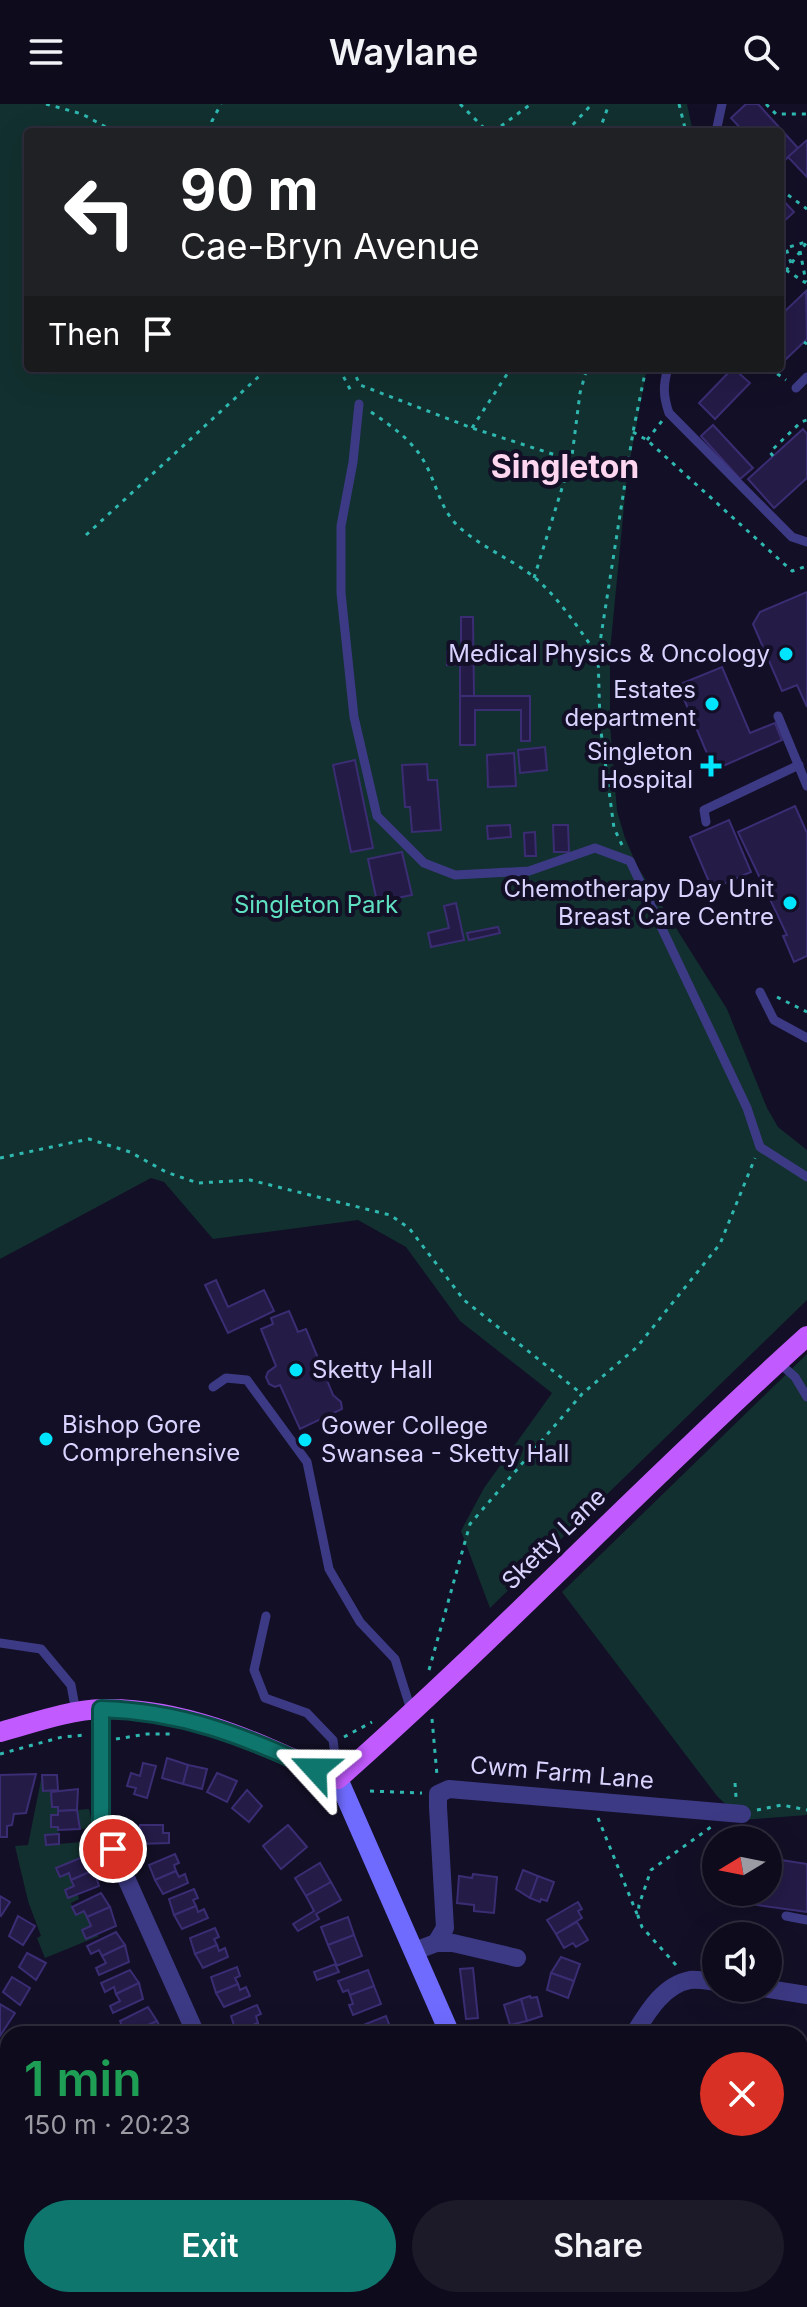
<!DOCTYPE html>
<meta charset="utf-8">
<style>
:root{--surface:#0e0b1c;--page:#1c1929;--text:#f1f3f6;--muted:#9b9ba3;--line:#2e2b3b;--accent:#0f766e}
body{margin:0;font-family:Inter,sans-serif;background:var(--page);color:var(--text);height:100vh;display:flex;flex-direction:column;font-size:30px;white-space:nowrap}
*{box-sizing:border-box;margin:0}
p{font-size:26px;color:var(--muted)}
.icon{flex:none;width:44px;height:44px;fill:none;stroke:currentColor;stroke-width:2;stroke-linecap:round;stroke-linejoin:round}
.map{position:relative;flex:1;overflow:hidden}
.details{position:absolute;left:0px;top:1922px;width:808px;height:282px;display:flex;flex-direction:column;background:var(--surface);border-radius:24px 24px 0 0;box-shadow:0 8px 32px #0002,0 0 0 2px var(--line)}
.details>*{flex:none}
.guide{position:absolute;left:24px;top:24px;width:760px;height:244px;border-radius:8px;box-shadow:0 8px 32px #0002,0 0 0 2px var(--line);background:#202124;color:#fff;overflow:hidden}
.needle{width:52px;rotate:260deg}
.tools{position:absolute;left:702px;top:1722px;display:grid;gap:16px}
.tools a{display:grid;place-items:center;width:80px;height:80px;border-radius:50%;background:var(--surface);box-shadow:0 8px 32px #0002,0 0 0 2px var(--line);font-size:40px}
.pin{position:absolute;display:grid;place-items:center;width:68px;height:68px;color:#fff;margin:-34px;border:4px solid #fff;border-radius:50%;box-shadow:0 2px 8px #0007}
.me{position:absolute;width:88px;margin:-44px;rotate:294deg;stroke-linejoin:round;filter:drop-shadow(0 0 6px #0008)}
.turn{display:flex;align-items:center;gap:28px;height:168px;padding:0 24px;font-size:36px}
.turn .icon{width:104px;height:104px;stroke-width:2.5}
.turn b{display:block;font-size:56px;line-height:68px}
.then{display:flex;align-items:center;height:76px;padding:0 24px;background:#0003;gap:16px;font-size:30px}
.round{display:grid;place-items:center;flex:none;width:84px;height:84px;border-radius:42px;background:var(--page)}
.headline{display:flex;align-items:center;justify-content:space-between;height:136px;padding:0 24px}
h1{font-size:48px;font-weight:600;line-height:60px;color:#1e9e55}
.primary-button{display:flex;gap:16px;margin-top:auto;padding:16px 24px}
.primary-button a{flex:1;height:92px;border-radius:48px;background:var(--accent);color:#fff;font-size:32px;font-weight:600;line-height:92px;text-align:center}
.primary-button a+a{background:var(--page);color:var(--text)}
header{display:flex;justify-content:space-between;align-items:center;height:104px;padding:0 24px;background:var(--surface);font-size:36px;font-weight:600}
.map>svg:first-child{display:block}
.green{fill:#12302f}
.building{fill:#241b47;stroke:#3b2d73;stroke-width:2}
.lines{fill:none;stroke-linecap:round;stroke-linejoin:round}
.path{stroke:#2fb8b0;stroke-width:3;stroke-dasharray:4 6;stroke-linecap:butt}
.lane{stroke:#3d3a85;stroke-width:9}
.street{stroke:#3d3a85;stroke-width:18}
.secondary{stroke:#6f6bff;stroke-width:20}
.primary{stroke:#c25bff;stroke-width:20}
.route-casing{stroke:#0a4d48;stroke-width:20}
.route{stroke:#0f766e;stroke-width:14}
.poi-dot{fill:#00e5ff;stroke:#130f26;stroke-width:3}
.labels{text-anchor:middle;stroke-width:8;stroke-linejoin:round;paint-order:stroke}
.poi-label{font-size:24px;fill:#d9d4ff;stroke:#130f26;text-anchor:end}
.park-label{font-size:24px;fill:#5fe0c0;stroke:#130f26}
.street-label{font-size:24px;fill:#d9d4ff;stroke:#130f26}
.district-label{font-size:32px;font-weight:bold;fill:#ffd6f0;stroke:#130f26}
</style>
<header><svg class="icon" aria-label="menu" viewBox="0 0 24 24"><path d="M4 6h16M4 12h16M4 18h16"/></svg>Waylane<svg class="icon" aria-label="search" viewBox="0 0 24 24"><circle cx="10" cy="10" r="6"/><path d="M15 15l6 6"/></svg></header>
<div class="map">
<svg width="807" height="2203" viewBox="0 0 807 2203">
<rect width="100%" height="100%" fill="#130f26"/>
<!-- green -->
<g class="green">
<path d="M0,0H687L693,28H28V264H647L627,372L610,547V620L617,707L625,734L637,762L727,905L767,1004L778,1023L807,1046V1196L490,1504L461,1427L484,1384L552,1289L460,1217L406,1143L358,1116L213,1135L164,1078L151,1074L0,1155Z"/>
<path d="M807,1250V1711L742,1716L717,1692L562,1488Z"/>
<path d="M42,1671L43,1686H57L51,1689L52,1703H58V1711L51,1712V1723H58L59,1730L45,1731L46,1741L82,1738L86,1733L97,1731L101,1744H80L81,1754L56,1764L60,1773L69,1769L74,1782L65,1786L68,1793L78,1791L79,1795L71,1799L76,1811L84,1807L91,1822L82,1826L85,1834L95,1830L99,1832L45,1854L37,1834L41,1832L28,1797L15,1742L28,1741Z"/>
<path d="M89,1705L93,1724L80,1725L77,1706Z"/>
<path d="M0,2174L8,2179V2196H36L48,2203H0Z"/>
<path d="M73,2196H419L421,2203H64Z"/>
</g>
<!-- building -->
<g class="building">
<path d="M746,0H758L798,44L780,61V28H744L731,14Z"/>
<path d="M807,36V73L788,53Z"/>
<path d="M780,93L794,108L780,121Z"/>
<path d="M806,187L807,235L782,259L780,212Z"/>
<path d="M733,264L750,279L715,315L699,299Z"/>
<path d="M713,321L753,364L740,375L701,332Z"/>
<path d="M803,325L807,330V374L774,404L748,375Z"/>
<path d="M807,488V603L797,581L782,587L753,520L760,508Z"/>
<path d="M461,513H473L474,592H460V561H447V547H461Z"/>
<path d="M722,563L750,629L775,619L782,636L714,666L678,581Z"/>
<path d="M460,592H530V637H521V606H475V641H460Z"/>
<path d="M545,643L547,666L520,669L518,646Z"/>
<path d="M514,649L516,682L488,683L487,651Z"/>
<path d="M355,656L373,744L351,748L333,661Z"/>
<path d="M427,660L428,676H437L441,726L412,728L410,703H405L402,661Z"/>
<path d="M795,702L807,729V852L794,858L783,832L787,831L738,728Z"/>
<path d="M729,716L751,768L712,785L690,733Z"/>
<path d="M510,721L511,733L488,735L487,722Z"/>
<path d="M553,721H568L569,748H554Z"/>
<path d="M535,728L536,752H525L524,729Z"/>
<path d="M402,748L412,791L377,798L368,755Z"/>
<path d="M456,799L464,836L431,843L428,829L449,824L444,802Z"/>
<path d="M498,823L500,829L469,836L467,829Z"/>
<path d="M216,1176L228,1203L264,1186L274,1207L228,1229L205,1181Z"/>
<path d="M289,1207L298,1228L306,1225L333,1291L341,1298L342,1305L300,1325L280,1281L275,1283L269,1280L266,1273L268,1268L276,1262L261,1225L273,1220L271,1214Z"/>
<path d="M167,1654L188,1661L183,1680L162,1674Z"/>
<path d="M143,1659L156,1662L147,1694L134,1690L136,1684L127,1682L131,1669L140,1672Z"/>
<path d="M188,1661L207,1665L202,1685L183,1680Z"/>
<path d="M217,1669L237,1677L227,1698L207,1688Z"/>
<path d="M36,1670L26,1709L14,1710L12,1721L7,1722V1733H0V1671Z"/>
<path d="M42,1671H57L58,1686L43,1687Z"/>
<path d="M78,1685L77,1706L58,1707V1703H52L51,1688Z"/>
<path d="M247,1686L262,1702L249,1718L232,1704Z"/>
<path d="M77,1706L80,1725L58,1726V1723H51V1711H58V1707Z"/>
<path d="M140,1721H163V1729H169V1739L138,1740Z"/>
<path d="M288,1721L307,1743L281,1765L263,1742Z"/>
<path d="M59,1730V1740L46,1741L45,1731Z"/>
<path d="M175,1750L179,1759L174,1761L176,1767L155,1776L149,1761Z"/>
<path d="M85,1752L94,1766L71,1776L69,1769L60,1773L56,1764Z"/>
<path d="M768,1754L807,1760V1808L735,1798L736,1788H768Z"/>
<path d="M320,1759L331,1778L306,1792L295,1774Z"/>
<path d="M94,1766L99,1782L68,1794L65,1786L74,1782L71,1776Z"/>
<path d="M523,1766L538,1772L530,1794L516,1785Z"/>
<path d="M176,1767L179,1773L185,1770L188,1779L163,1790L155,1776Z"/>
<path d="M473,1770L497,1773L494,1809L474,1807V1801L457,1799L459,1772L472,1774Z"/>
<path d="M538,1772L554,1778L547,1797L541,1795L540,1798L530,1794Z"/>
<path d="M331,1778L341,1796L316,1810L319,1815L298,1827L293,1820L314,1807L306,1792Z"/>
<path d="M194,1785L198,1794L193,1796L196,1802L174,1811L169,1795Z"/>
<path d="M101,1789L110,1803L87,1813L84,1807L76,1811L72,1803Z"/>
<path d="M0,1792L10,1798L1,1812L0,1811Z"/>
<path d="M578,1798L582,1805L578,1807L582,1814L556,1830L547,1816Z"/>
<path d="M196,1802L198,1808L204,1805L208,1814L182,1825L174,1811Z"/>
<path d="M110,1803L116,1822L86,1835L82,1826L91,1822L87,1813Z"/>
<path d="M18,1812L35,1822L23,1841L9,1832Z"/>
<path d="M348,1813L354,1831L328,1841L321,1823Z"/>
<path d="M577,1818L588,1836L576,1843L573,1839L564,1844L556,1830Z"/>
<path d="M215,1824L219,1833L214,1835L217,1841L195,1850L190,1834Z"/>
<path d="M116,1828L125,1841L102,1852L99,1846L91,1850L87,1842Z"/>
<path d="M354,1831L362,1852L336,1862L339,1868L317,1876L314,1868L336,1860L328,1841Z"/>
<path d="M125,1841L129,1858L99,1871L96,1864L106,1859L102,1852Z"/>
<path d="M217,1841L219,1847L225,1844L228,1853L203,1864L195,1850Z"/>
<path d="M27,1849L46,1859L36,1876L19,1863Z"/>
<path d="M561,1853L580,1860L574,1877L551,1869Z"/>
<path d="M237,1863L240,1872L235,1874L238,1880L216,1889L211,1873Z"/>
<path d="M473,1864L478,1914L466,1915L460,1865Z"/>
<path d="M130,1866L139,1879L116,1890L114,1883L105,1888L101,1879Z"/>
<path d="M368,1866L374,1882L350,1891L348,1886L343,1888L338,1877Z"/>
<path d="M551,1869L574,1877L568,1894L547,1886Z"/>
<path d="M12,1873L30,1884L20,1901L3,1888Z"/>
<path d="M139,1879L143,1895L113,1909L110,1902L120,1897L116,1890Z"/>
<path d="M238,1880L240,1886L246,1883L250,1892L224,1903L216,1889Z"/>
<path d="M374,1882L381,1900L353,1911L349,1901L353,1900L350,1891Z"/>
<path d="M530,1892L531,1894L537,1893L542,1912L527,1917L521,1895Z"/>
<path d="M521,1895L527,1917L510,1921L504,1901Z"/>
<path d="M0,1900L15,1909L0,1932Z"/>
<path d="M257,1901L261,1910L256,1912L258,1919L236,1928L231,1912Z"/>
<path d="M148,1903L157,1917L135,1927L132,1921L123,1925L120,1917Z"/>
<path d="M386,1912L392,1928L360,1930L358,1923Z"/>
<path d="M157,1917L162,1927L160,1930H136L135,1927Z"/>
<path d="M258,1919L260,1924L266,1922L270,1930H237L236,1928Z"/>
<path d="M800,1942L807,1943V1983L800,1982Z"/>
<path d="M8,1949V1965L7,1966L0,1953Z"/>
<path d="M6,2038L8,2063L4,2065L8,2071L0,2076V2042Z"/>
<path d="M0,2082L8,2095V2098L0,2103Z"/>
<path d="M807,2082V2115L800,2120V2087Z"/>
<path d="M4,2104L8,2110V2125L0,2130V2107Z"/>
<path d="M8,2129V2153L5,2155L0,2146V2134Z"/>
<path d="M803,2129L807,2140L805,2144L807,2154L800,2157V2130Z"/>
<path d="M728,2196H762L764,2203H730Z"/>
</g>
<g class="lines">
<!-- path -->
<g class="path">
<path d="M46,0L82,10L115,28"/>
<path d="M460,0L488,28"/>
<path d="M679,0L686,28"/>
<path d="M766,0L776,10H807"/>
<path d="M212,28V17L221,0"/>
<path d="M493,28L531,0"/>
<path d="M566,28L592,0"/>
<path d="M599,28L609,0"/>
<path d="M780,85L807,105"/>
<path d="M800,147L806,178"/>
<path d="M791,159L786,144L806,138"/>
<path d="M786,166L806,179"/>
<path d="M780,175L807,138"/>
<path d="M804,238L807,240"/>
<path d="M339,264L352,289"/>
<path d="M352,264L360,281L472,324L571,356"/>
<path d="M769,264L786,276"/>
<path d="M371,308C394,324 415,338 427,363C438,385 441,406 459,423C479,441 504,452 526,467C556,488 576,522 598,551"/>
<path d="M472,324L511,264"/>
<path d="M633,328L647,336L792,467L807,462"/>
<path d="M647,336L662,317"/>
<path d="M773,352L770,348L801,318L807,316"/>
<path d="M86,431L268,264"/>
<path d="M534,474L572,352L580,289L587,264"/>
<path d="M622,741L614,724L600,620L598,551L633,328L646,264"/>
<path d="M777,893L807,908"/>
<path d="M0,1054L89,1035L130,1048L166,1068L198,1079L250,1076L390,1111L409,1124L464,1196L582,1290"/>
<path d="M429,1566L470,1420L582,1290L637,1243L720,1140L755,1054"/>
<path d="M432,1615L437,1671"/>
<path d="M344,1633L372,1618"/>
<path d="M116,1635L147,1630H171"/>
<path d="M0,1650L62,1633L86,1631"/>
<path d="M735,1679L736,1693"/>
<path d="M370,1687L422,1689"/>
<path d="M757,1706L782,1701L807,1706"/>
<path d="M598,1714L637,1810"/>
<path d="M676,1861L642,1823L638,1812L639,1801L651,1766L711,1723"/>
</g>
<!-- lane -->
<g class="lane">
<path d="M716,28L722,0"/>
<path d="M668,264C663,281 663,292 669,309L792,433L807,438"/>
<path d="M796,284L807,273"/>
<path d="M359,300L353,358L341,422V489L354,613L377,712L424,759L455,771L529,767L595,744L630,757L747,1004L760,1043L807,1073"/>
<path d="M778,612L807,682"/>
<path d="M706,718L704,706L799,661"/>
<path d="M760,888L774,916L807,934"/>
<path d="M778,1258L795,1273L807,1293"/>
<path d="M213,1283L226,1274L247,1276L307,1358L329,1465L360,1518L395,1555L411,1606"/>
<path d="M266,1512L254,1566L265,1594L307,1609L333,1636L338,1673"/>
<path d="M0,1539L41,1545L71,1581L76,1608"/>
<path d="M786,1812L807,1816"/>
</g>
<!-- street -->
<g class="street">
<path d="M101,1605V1718L196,1930"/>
<path d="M436,1839H453L517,1854"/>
<path d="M415,1847L436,1839L445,1824L438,1703V1690L449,1685L742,1710"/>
<path d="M762,1884L807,1891"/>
<path d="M634,1930C647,1909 663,1881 690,1876C697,1875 708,1877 716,1878"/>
<path d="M0,1994L8,2003"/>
<path d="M557,2196L559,2203"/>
<path d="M684,2203V2196"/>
</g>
<!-- secondary -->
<g class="secondary">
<path d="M338,1675L450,1930"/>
<path d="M580,2196L585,2203"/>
</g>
<!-- primary -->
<path class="primary" d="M0,1628C33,1619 68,1606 103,1605C187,1603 263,1641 338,1675C499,1533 647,1376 807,1232"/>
</g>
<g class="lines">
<defs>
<path id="route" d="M113,1745L101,1718V1605C181,1607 244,1632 315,1665"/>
</defs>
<!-- route casing -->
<use href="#route" class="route-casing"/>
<!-- route -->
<use href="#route" class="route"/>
</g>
<!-- markers -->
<g class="poi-dot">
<circle cx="786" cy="550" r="8"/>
<circle cx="712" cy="600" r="8"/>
<path d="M707 650h8v8h8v8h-8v8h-8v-8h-8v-8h8z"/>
<circle cx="790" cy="799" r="8"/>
<circle cx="296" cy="1266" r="8"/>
<circle cx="46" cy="1335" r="8"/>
<circle cx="305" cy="1336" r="8"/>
</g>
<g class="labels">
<!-- poi labels -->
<g class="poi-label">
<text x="770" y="558">Medical Physics &amp; Oncology</text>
<text x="696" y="594">Estates<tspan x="696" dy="28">department</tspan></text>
<text x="693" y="656">Singleton<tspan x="693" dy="28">Hospital</tspan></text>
<text x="774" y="793">Chemotherapy Day Unit<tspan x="774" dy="28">Breast Care Centre</tspan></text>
<text x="312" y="1274" text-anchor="start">Sketty Hall</text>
<text x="62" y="1329" text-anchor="start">Bishop Gore<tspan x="62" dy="28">Comprehensive</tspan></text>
<text x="321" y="1330" text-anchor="start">Gower College<tspan x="321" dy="28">Swansea - Sketty Hall</tspan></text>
</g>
<!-- park labels -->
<g class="park-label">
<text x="316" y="809">Singleton Park</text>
</g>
<!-- street labels -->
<g class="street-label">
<text transform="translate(554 1435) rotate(-44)" y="8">Sketty Lane</text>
<text transform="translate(562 1669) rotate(5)" y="8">Cwm Farm Lane</text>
</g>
<!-- district labels -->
<g class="district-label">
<text x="565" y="374">Singleton</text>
</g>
</g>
</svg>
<div class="tools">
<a><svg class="needle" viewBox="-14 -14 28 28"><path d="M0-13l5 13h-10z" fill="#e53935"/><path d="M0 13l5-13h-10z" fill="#9b9ba3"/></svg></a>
<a><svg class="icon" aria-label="sound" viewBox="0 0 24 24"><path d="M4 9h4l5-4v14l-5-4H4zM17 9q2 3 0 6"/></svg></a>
</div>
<div class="pin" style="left:113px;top:1745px;background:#d93025"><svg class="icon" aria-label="arrive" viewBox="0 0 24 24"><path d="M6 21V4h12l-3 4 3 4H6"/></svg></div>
<svg class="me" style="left:315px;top:1665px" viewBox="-20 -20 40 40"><path d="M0-17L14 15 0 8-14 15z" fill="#0f766e" stroke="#fff" stroke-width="4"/></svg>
<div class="guide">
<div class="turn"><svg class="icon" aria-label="left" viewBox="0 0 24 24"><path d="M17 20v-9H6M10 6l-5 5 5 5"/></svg><div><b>90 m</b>Cae-Bryn Avenue</div></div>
<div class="then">Then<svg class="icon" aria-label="arrive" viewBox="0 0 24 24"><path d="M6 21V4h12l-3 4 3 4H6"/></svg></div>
</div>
<section class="details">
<div class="headline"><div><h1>1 min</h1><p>150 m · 20:23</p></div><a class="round" style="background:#d93025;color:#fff"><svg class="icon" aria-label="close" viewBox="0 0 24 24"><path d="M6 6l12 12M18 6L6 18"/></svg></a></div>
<div class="primary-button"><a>Exit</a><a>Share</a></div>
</section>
</div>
